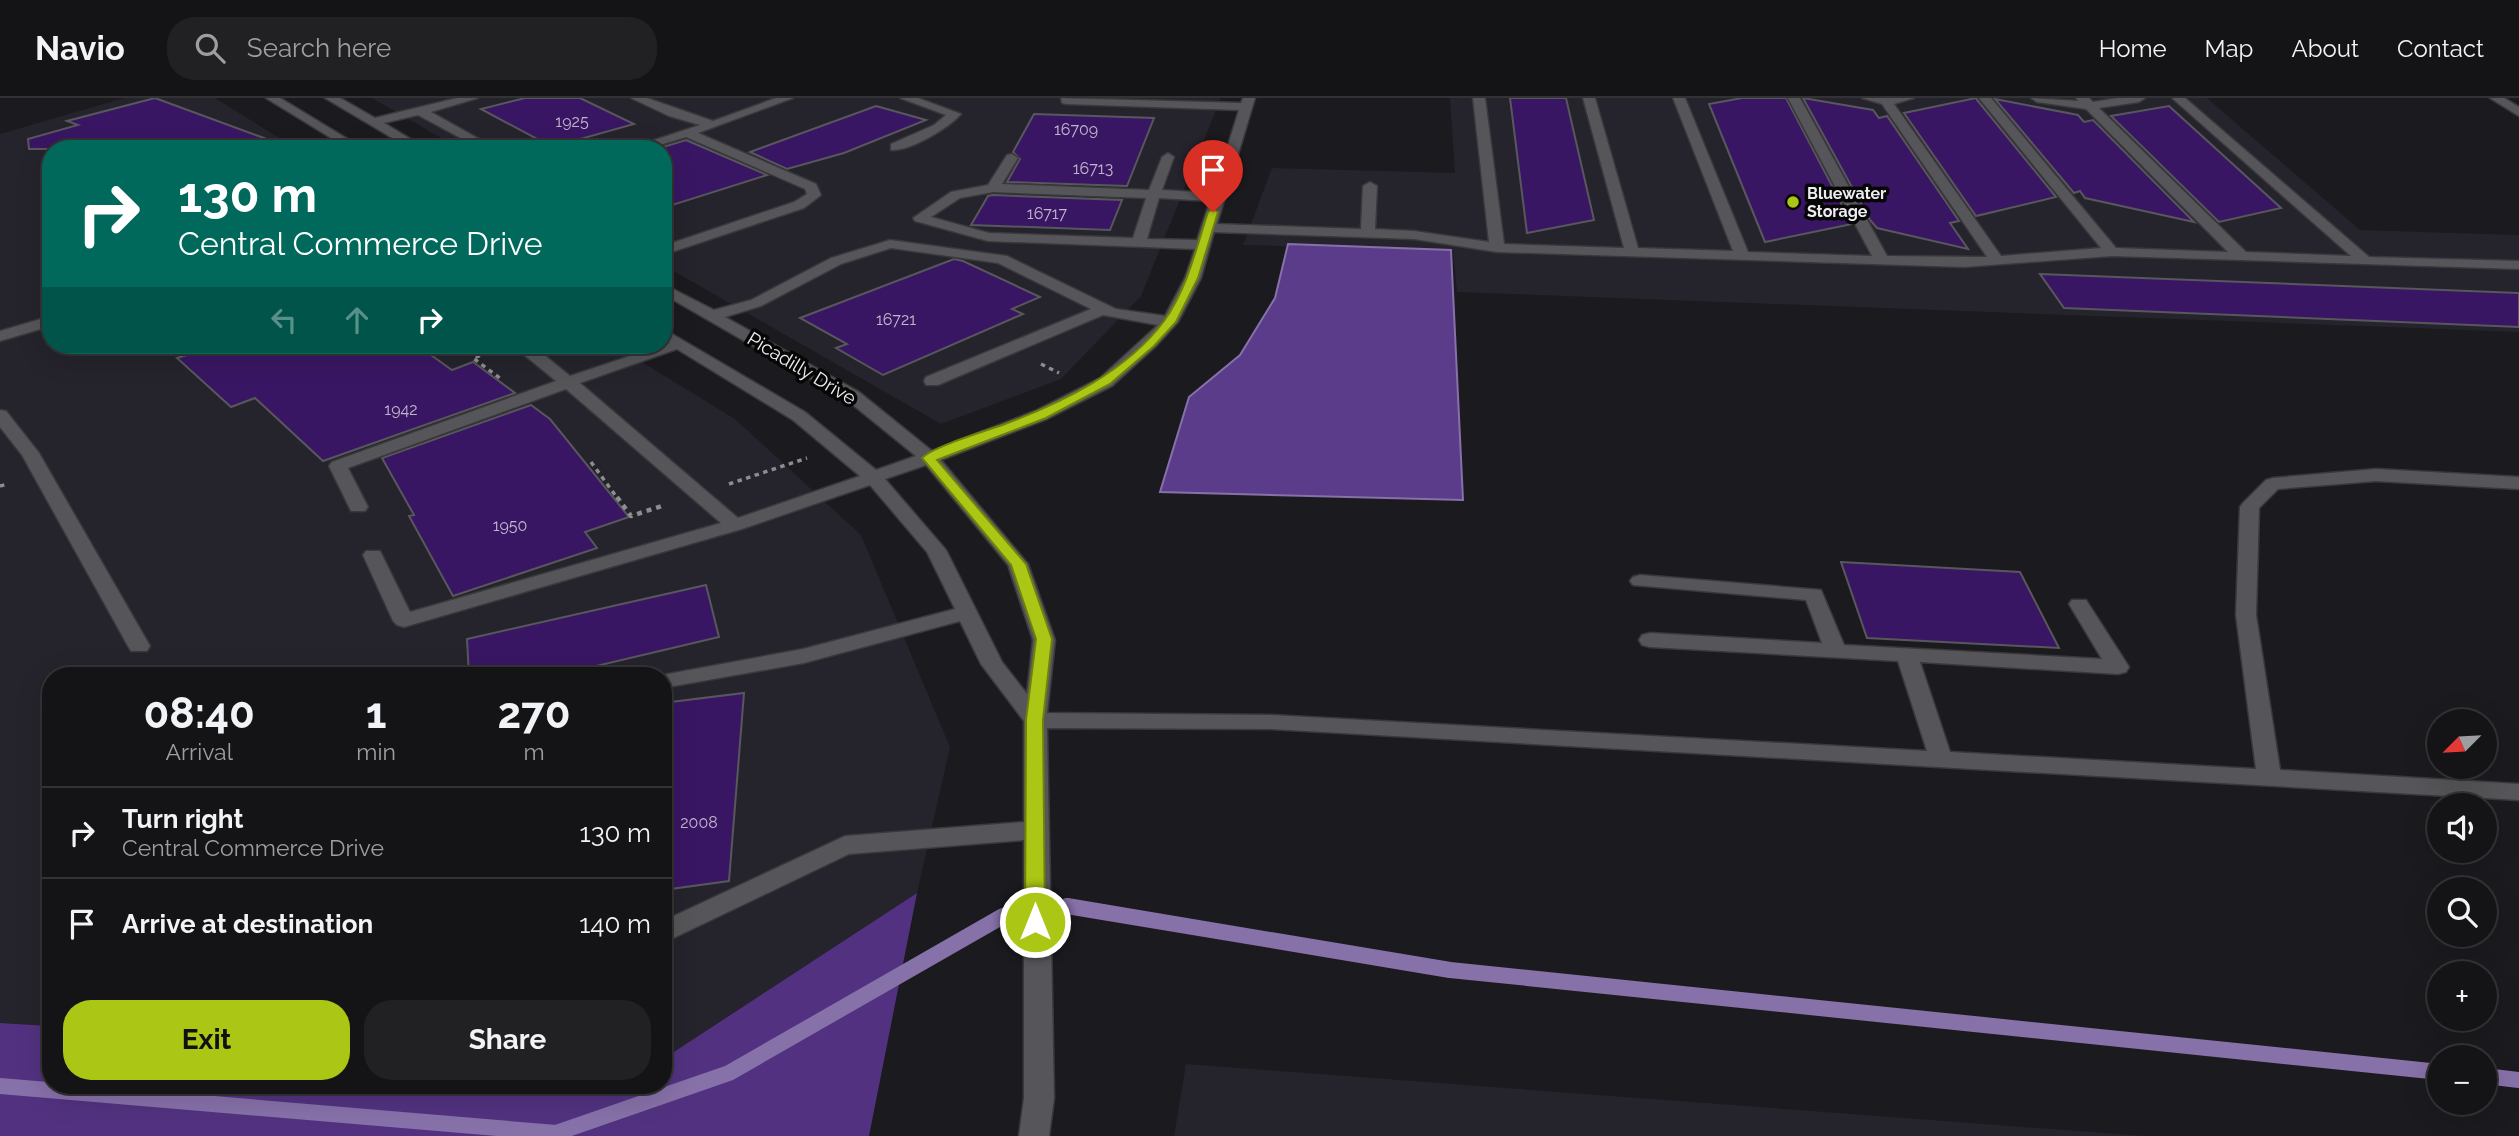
<!DOCTYPE html>
<meta charset="utf-8">
<style>
:root{--surface:#141416;--page:#212123;--text:#f1f3f6;--muted:#9d9ea1;--line:#333335;--accent:#abc614}
body{margin:0;font-family:Raleway,sans-serif;background:var(--page);color:var(--text);height:100vh;display:flex;flex-direction:column;font-size:26px;white-space:nowrap}
*{box-sizing:border-box;margin:0}
p{font-size:23px;color:var(--muted)}
.icon{flex:none;width:38px;height:38px;fill:none;stroke:currentColor;stroke-width:2;stroke-linecap:round;stroke-linejoin:round}
.map{position:relative;flex:1;overflow:hidden}
.sheet{position:absolute;left:42px;top:569px;width:630px;height:427px;display:flex;flex-direction:column;background:var(--surface);border-radius:28px;box-shadow:0 7px 28px #0002,0 0 0 2px var(--line)}
.sheet>*{flex:none}
.guide{position:absolute;left:42px;top:42px;width:630px;height:214px;border-radius:28px;box-shadow:0 7px 28px #0002,0 0 0 2px var(--line);background:#00695c;color:#fff;overflow:hidden}
.needle{width:46px;rotate:246deg}
.fabs{position:absolute;left:2427px;top:611px;display:grid;gap:14px}
.fabs a{display:grid;place-items:center;width:70px;height:70px;border-radius:50%;background:var(--surface);box-shadow:0 7px 28px #0002,0 0 0 2px var(--line);font-size:35px}
.pin{position:absolute;display:grid;place-items:center;width:60px;height:60px;color:#fff;margin:-72px -30px;border-radius:50% 50% 50% 0;rotate:-45deg;box-shadow:0 0 7px #0007}
.pin .icon{rotate:45deg}
.me{position:absolute;width:77px;margin:-38px;rotate:0deg;stroke-linejoin:round;filter:drop-shadow(0 0 5px #0008)}
.turn{display:flex;align-items:center;gap:24px;height:147px;padding:0 21px;font-size:32px}
.turn .icon{width:91px;height:91px;stroke-width:2.5}
.turn b{display:block;font-size:49px;line-height:60px}
.lanes{display:flex;align-items:center;height:66px;padding:0 21px;background:#0003;justify-content:center;gap:35px;direction:ltr}
.lanes .off{opacity:.35}
.eta{display:flex;justify-content:space-evenly;align-items:center;height:119px;text-align:center}
.eta b{font-size:42px;font-weight:700;line-height:49px}
.cta{display:flex;gap:14px;margin-top:auto;padding:14px 21px}
.cta a{flex:1;height:80px;border-radius:28px;background:var(--accent);color:#111;font-size:28px;font-weight:700;line-height:80px;text-align:center}
.cta a+a{background:var(--page);color:var(--text)}
ul{padding:0;list-style:none}
li{display:flex;align-items:center;gap:21px;height:91px;padding:0 21px;border-top:2px solid var(--line)}
li div{flex:1}
li b{display:block;font-size:26px}
li em{font-style:normal}
header{display:flex;align-items:center;gap:42px;box-sizing:border-box;height:98px;padding:0 35px;background:var(--surface);border-bottom:2px solid var(--line)}
header strong{font-size:33px}
nav{display:flex;gap:38px;margin-inline-start:auto;font-size:24px}
.search{width:490px;height:63px;background:var(--page);display:flex;align-items:center;gap:18px;box-sizing:border-box;padding:0 24px;border-radius:28px;color:var(--muted);font-size:26px}
.map>svg:first-child{display:block}
.built{fill:#25232c}
.forest{fill:#523280}
.water{fill:#5b3c8b;stroke:#8771a9;stroke-width:2}
.lines{fill:none;stroke-linecap:round;stroke-linejoin:round}
.stream{stroke:#8771a9;stroke-width:16}
.building{fill:#391663;stroke:#58575c;stroke-width:2}
.minor-casing{stroke:#39383b;stroke-width:3}
.path-far1{stroke:#8d8c8f;stroke-width:3.5;stroke-dasharray:4.5 4.5;stroke-linecap:butt}
.path{stroke:#8d8c8f;stroke-width:4.5;stroke-dasharray:5 5;stroke-linecap:butt}
.minor{fill:#565559;fill-rule:evenodd}
.route{fill:#abc614;stroke:#6f810d;stroke-width:2}
.poi-dot{fill:#abc614;stroke:#060607;stroke-width:2.5}
.labels{text-anchor:middle;stroke-width:7;stroke-linejoin:round;paint-order:stroke}
.number-label{font-size:16px;fill:#c0b6cc}
.far-poi-label{font-size:16px;font-weight:bold;fill:#edecef;stroke:#060607;text-anchor:start}
.street-label{font-size:19px;fill:#edecef;stroke:#060607}
</style>
<header>
<strong>Navio</strong>
<div class="search"><svg class="icon" aria-label="search" viewBox="0 0 24 24"><circle cx="10" cy="10" r="6"/><path d="M15 15l6 6"/></svg>Search here</div>
<nav><a>Home</a><a>Map</a><a>About</a><a>Contact</a></nav>
</header>
<div class="map">
<svg width="2519" height="1038" viewBox="0 0 2519 1038">
<rect width="100%" height="100%" fill="#1b1a1e"/>
<!-- built -->
<g class="built">
<path d="M124,0H215L297,51H51V247H614L735,321L861,437L950,649L917,795L663,961V578H51V928L0,925V36Z"/>
<path d="M372,0H1221L1141,198L1061,281L941,326L663,167V51H460Z"/>
<path d="M1450,0H2207L2360,132L2519,137V234L1457,194L1453,153L1243,147L1272,70L1455,75Z"/>
<path d="M1186,966L2145,1038H1174Z"/>
</g>
<!-- forest -->
<path class="forest" d="M917,795L869,1038H0V925L51,928V987H663V961Z"/>
<!-- water -->
<path class="water" d="M1288,146L1451,152L1463,402L1160,394L1189,299L1240,257L1275,200Z"/>
<g class="lines">
<!-- stream -->
<g class="stream">
<path d="M1067,808L1450,872L2440,974"/>
<path d="M2485,978L2519,982"/>
<path d="M0,988L556,1035L729,975L1003,818"/>
</g>
</g>
<!-- building -->
<g class="building">
<path d="M155,0L283,47L282,51H29L28,41L78,27L67,23Z"/>
<path d="M525,0H580L634,26L552,49L481,11Z"/>
<path d="M1510,0H1566L1594,122L1527,135Z"/>
<path d="M1742,0H1786L1852,126L1765,144L1709,6Z"/>
<path d="M1803,0L1873,12L1879,20L1887,18L1959,123L1950,125L1968,151L1877,130L1870,122Z"/>
<path d="M1976,0L1977,2L2056,99L1976,118L1904,15Z"/>
<path d="M1995,1L2078,17L2084,24L2093,22L2194,124L2085,100L2080,93L2074,95Z"/>
<path d="M876,8L926,22L844,55L787,71L750,54Z"/>
<path d="M2169,8L2281,110L2219,124L2111,18Z"/>
<path d="M1034,16L1154,20L1127,88L1007,84L1020,61L1013,54Z"/>
<path d="M686,42L767,77L663,110V49Z"/>
<path d="M993,97L1122,102L1110,132L971,127L988,98Z"/>
<path d="M954,161L963,163L1040,199L1012,211L1023,216L883,277L836,250L847,246L800,220Z"/>
<path d="M2040,176L2519,195V229L2064,210Z"/>
<path d="M219,247H417L452,272L473,264L515,295L323,363L255,300L231,309L177,260Z"/>
<path d="M531,307L550,321L629,419L585,434L597,450L453,498L409,418L414,417L382,360Z"/>
<path d="M1841,464L2020,474L2059,550L1867,540Z"/>
<path d="M706,487L719,539L554,578H469L467,541Z"/>
<path d="M744,595L729,783L663,792V605Z"/>
</g>
<g class="lines">
<defs>
<g id="minor">
<path d="M266,0H280L364,51H349Z"/>
<path d="M325,0H340L375,20L457,0H478L431,14L497,51H481L418,17L384,25L427,51H411Z"/>
<path d="M631,0H647L713,23L776,0H793L698,35L816,86L821,97L804,110L663,157V148L794,104L807,96L805,91L686,39L647,51H627L700,27L669,18Z"/>
<path d="M900,0H918L961,16C949,30 909,54 891,52V46L934,27L946,17Z"/>
<path d="M1061,0L1241,5L1243,0H1255L1217,126L1361,131L1363,88L1370,84L1377,88L1375,131L1414,133L1489,144L1473,0H1485L1504,146L1624,150L1583,0H1595L1638,150L1733,153L1673,0H1685L1748,154L1872,158L1788,0H1800L1887,158L1987,159L1882,6L1862,0H1914L1894,6L2001,158L2101,150L1979,0H1991L2116,150L2228,154L2086,11L2037,4L2031,0L2078,3L2076,0H2089L2093,4L2117,0H2145L2139,4L2099,10L2246,154L2351,158L2172,0H2185L2369,159L2519,163V171L2112,158L1964,169L1497,154L1414,141L1214,134L1201,180L1178,224L1156,248L1112,288L1047,321L941,362L1028,466L1055,542L1047,615L1271,617L1927,653L1898,563L1650,549L1642,547L1639,542L1642,537L1650,535L1822,545L1806,502L1633,487L1630,483L1633,479L1640,477L1821,492L1844,547L2102,561L2069,506L2072,502H2086L2129,569L2126,574L2118,576L1920,564L1950,654L2256,671L2236,517L2240,409L2243,405L2266,382L2273,380L2376,371L2519,379V391L2376,383L2278,391L2259,410L2256,517L2280,672L2519,686V702L1271,631L1047,630L1054,1000L1049,1038H1019L1024,1000V742L849,756L663,845V823L845,738L1024,724V623L981,566L960,523L804,565L663,590V578H657L803,551L955,511L927,454L870,387L742,431L404,529L397,527L393,523L363,457L366,453H380L410,514L721,425L566,291L348,370L368,409L365,413H351L329,368L332,364L556,283L517,251L516,247H532L570,278L663,247L666,244L663,234L667,233L805,314L876,372L916,358L847,302L663,196V186L714,212L751,202L831,160L890,142L1007,158L1116,211L1165,218L1185,180L1195,151L988,143L915,123L913,120L951,94L988,87L1007,57L1012,56L1018,60L1002,86L1149,92L1162,59L1168,55L1174,59L1162,92L1213,95L1239,12L1066,6L1062,5ZM993,94L1146,100L1133,140L989,135L931,119L960,100ZM1159,100L1210,103L1197,142L1147,141ZM891,150L998,165L1091,211L926,279L924,283L926,287H938L1103,217L1158,227L1100,280L1035,313L932,353L859,294L725,219L761,208L841,166ZM677,251L793,322L860,378L738,420L580,285ZM926,367L1008,467L1033,542L1027,596L1002,564L946,452L885,381Z"/>
<path d="M2490,0H2504L2519,9V18Z"/>
<path d="M51,218V228L0,243V233Z"/>
<path d="M0,312L6,313L39,355L150,548L147,553H131L128,548L22,357L0,329Z"/>
</g>
</defs>
<!-- minor casing -->
<use href="#minor" class="minor-casing"/>
<!-- path-far1 -->
<g class="path-far1">
<path d="M497,252L473,260L501,281"/>
<path d="M1041,266L1059,275"/>
<path d="M591,364L618,401"/>
<path d="M729,386L807,360"/>
<path d="M0,388L8,386"/>
</g>
<!-- path -->
<path class="path" d="M617,399L631,418L662,408"/>
<!-- minor -->
<use href="#minor" class="minor"/>
</g>
<!-- route -->
<path class="route" d="M1213,111L1218,114L1198,180L1176,224L1154,248L1110,286L1046,320L937,362L1026,466L1052,541L1043,622L1045,824L1043,830L1035,832L1028,830L1025,824L1026,622L1036,541L1011,467L922,360C934,348 986,333 1005,326C1063,304 1126,274 1164,223C1187,191 1196,151 1208,114Z"/>
<!-- markers -->
<circle class="poi-dot" cx="1793" cy="104" r="7"/>
<g class="labels">
<!-- number labels -->
<g class="number-label">
<text x="572" y="29">1925</text>
<text x="1076" y="37">16709</text>
<text x="1093" y="76">16713</text>
<text x="1047" y="121">16717</text>
<text x="896" y="227">16721</text>
<text x="401" y="317">1942</text>
<text x="510" y="433">1950</text>
<text x="699" y="730">2008</text>
</g>
<!-- far-poi labels -->
<g class="far-poi-label">
<text x="1807" y="101">Bluewater<tspan x="1807" dy="18">Storage</tspan></text>
</g>
<!-- street labels -->
<g class="street-label">
<text transform="translate(802 270) rotate(31)" y="7">Picadilly Drive</text>
</g>
</g>
</svg>
<div class="fabs">
<a><svg class="needle" viewBox="-14 -14 28 28"><path d="M0-13l5 13h-10z" fill="#e53935"/><path d="M0 13l5-13h-10z" fill="#9d9ea1"/></svg></a>
<a><svg class="icon" aria-label="sound" viewBox="0 0 24 24"><path d="M4 9h4l5-4v14l-5-4H4zM17 9q2 3 0 6"/></svg></a>
<a><svg class="icon" aria-label="search" viewBox="0 0 24 24"><circle cx="10" cy="10" r="6"/><path d="M15 15l6 6"/></svg></a>
<a>+</a>
<a>−</a>
</div>
<div class="pin" style="left:1213px;top:114px;background:#d93025"><svg class="icon" aria-label="arrive" viewBox="0 0 24 24"><path d="M6 21V4h12l-3 4 3 4H6"/></svg></div>
<svg class="me" style="left:1035px;top:824px" viewBox="-20 -20 40 40"><circle r="17" fill="#abc614" stroke="#fff" stroke-width="3"/><path d="M0-11L8 9 0 5-8 9z" fill="#fff"/></svg>
<div class="guide">
<div class="turn"><svg class="icon" aria-label="right" viewBox="0 0 24 24"><path d="M7 20v-9h11M14 6l5 5-5 5"/></svg><div><b>130 m</b>Central Commerce Drive</div></div>
<div class="lanes"><svg class="icon off" aria-label="left" viewBox="0 0 24 24"><path d="M17 20v-9H6M10 6l-5 5 5 5"/></svg><svg class="icon off" aria-label="ahead" viewBox="0 0 24 24"><path d="M12 20V5M6 11l6-6 6 6"/></svg><svg class="icon" aria-label="right" viewBox="0 0 24 24"><path d="M7 20v-9h11M14 6l5 5-5 5"/></svg></div>
</div>
<section class="sheet">
<div class="eta">
<div><b>08:40</b><p>Arrival</p></div>
<div><b>1</b><p>min</p></div>
<div><b>270</b><p>m</p></div>
</div>
<ul>
<li><svg class="icon" aria-label="right" viewBox="0 0 24 24"><path d="M7 20v-9h11M14 6l5 5-5 5"/></svg><div><b>Turn right</b><p>Central Commerce Drive</p></div><em>130 m</em></li>
<li><svg class="icon" aria-label="arrive" viewBox="0 0 24 24"><path d="M6 21V4h12l-3 4 3 4H6"/></svg><div><b>Arrive at destination</b></div><em>140 m</em></li>
</ul>
<div class="cta"><a>Exit</a><a>Share</a></div>
</section>
</div>
